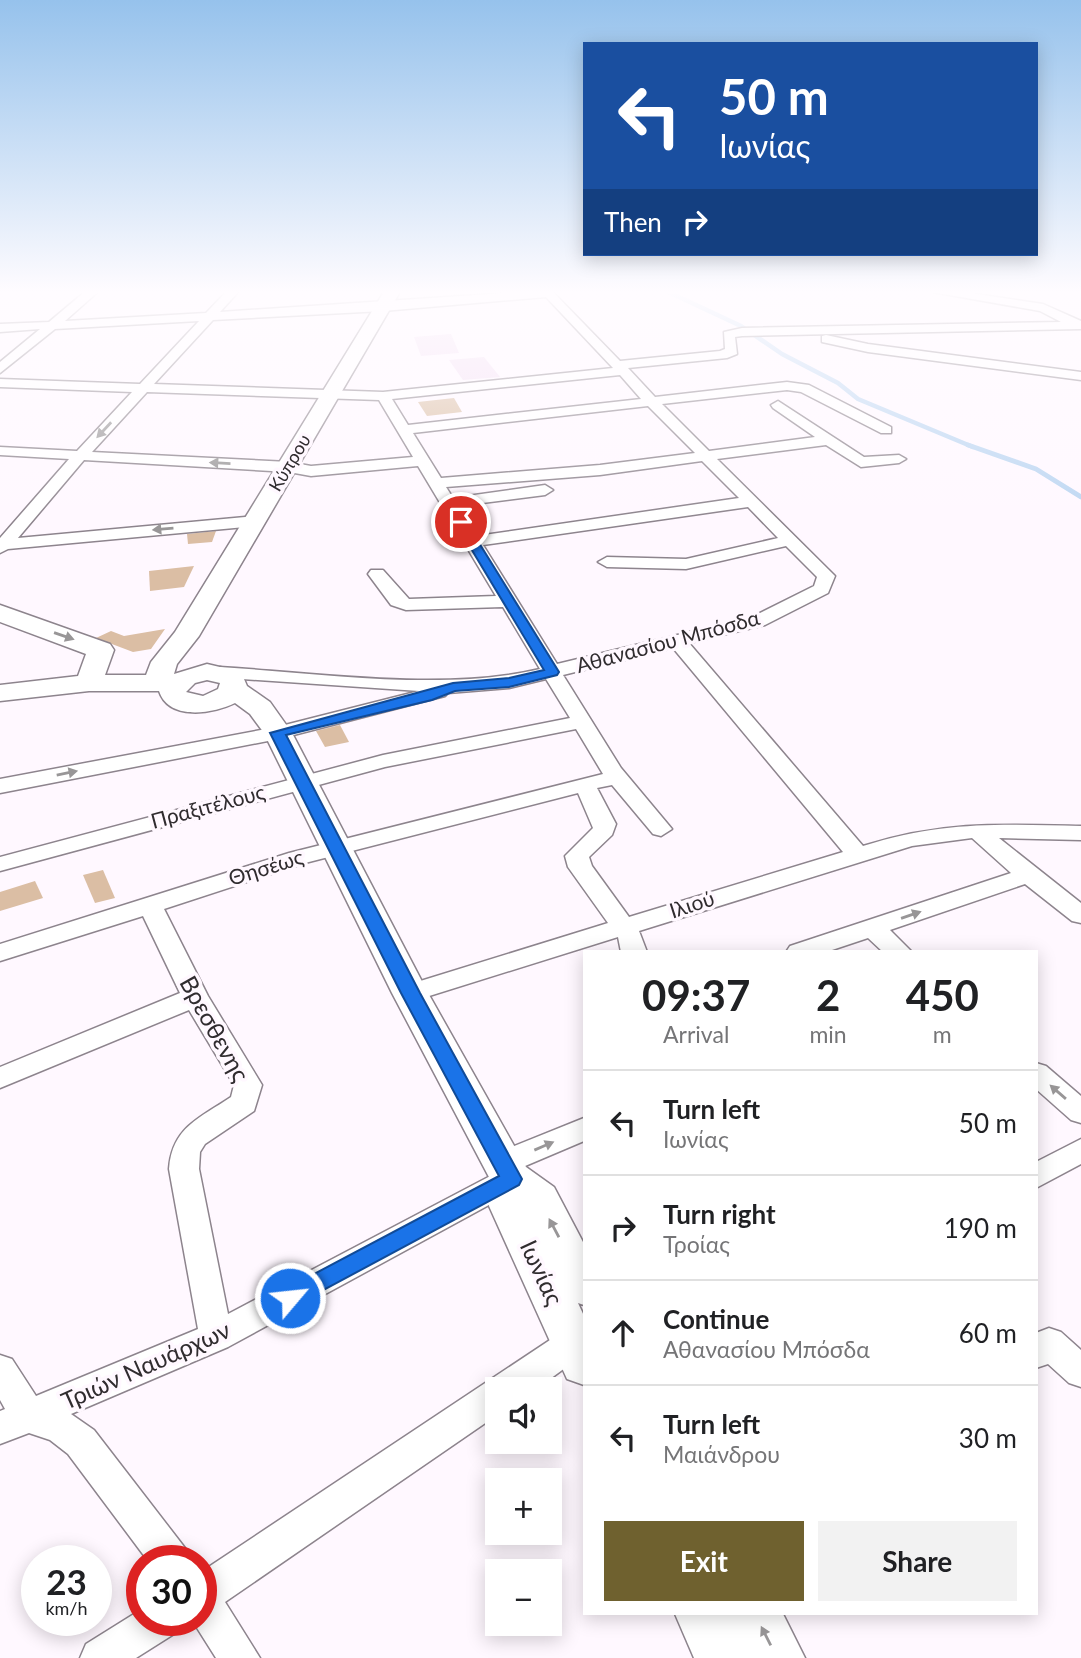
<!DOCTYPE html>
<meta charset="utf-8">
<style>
:root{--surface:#fff;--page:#f2f2f2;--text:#202124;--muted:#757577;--line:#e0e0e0;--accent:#6f612f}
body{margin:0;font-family:Lato,sans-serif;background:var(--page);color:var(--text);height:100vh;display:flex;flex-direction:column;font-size:26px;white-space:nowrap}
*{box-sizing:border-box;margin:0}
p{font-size:23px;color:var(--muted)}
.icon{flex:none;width:38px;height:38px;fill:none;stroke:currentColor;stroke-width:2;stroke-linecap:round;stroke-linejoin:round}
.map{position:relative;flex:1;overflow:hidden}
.side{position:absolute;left:583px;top:950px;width:455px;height:665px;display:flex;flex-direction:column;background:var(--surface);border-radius:0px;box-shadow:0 4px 18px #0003}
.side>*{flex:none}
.top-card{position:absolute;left:583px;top:42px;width:455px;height:214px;border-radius:0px;box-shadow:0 4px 18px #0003;background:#1a4fa0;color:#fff;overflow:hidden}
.fabs{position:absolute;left:485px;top:1377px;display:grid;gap:14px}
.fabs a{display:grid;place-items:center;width:77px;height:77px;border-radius:0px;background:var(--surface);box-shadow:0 4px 18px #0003;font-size:35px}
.speed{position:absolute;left:21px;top:1545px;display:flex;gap:14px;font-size:35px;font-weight:700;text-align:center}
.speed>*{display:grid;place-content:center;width:91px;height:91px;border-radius:50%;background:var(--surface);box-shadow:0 4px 18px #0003;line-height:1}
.speed small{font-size:18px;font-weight:400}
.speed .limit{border:10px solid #d22;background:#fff;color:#111}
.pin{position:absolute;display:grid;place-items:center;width:60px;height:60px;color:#fff;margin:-30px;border:4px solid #fff;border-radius:50%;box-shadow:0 2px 7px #0007}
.me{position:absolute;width:77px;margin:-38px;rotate:62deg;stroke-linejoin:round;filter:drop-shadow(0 0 5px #0008)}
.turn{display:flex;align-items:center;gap:24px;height:147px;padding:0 21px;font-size:32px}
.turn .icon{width:91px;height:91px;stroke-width:2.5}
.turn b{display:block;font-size:49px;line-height:60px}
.then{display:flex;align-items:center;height:66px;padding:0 21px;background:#0003;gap:14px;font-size:26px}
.eta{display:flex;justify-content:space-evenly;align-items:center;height:119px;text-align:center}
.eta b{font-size:42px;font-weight:700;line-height:49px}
.action{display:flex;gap:14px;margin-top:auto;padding:14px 21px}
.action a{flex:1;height:80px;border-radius:0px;background:var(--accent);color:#fff;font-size:28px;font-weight:700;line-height:80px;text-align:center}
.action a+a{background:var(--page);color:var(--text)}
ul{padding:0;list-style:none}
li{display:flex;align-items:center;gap:21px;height:105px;padding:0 21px;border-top:2px solid var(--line)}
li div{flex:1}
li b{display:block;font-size:26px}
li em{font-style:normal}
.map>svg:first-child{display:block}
.green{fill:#f3def3}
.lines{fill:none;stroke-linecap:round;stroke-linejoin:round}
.stream-far1{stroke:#bcd6f2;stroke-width:4.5}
.stream{stroke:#bcd6f2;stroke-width:5}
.building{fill:#dbbea4}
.street-casing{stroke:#8d848d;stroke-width:3}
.secondary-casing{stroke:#8d848d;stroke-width:3}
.street{fill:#fff;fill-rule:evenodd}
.secondary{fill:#fff;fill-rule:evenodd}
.oneway{fill:#989697}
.route{fill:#1a73e8;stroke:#114b97;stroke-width:2}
.labels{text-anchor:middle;stroke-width:7;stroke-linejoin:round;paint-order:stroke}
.far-street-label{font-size:18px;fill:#302c2f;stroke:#fff8ff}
.street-label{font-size:21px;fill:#302c2f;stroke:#fff8ff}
.near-street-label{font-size:24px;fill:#302c2f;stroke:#fff8ff}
</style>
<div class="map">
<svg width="1081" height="1658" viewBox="0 0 1081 1658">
<rect width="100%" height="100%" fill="#fff8ff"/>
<!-- green -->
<g class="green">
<path d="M451,334L459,353L421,356L414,337Z"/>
<path d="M484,357L500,377L463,380L449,360Z"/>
</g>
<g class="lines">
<!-- stream-far1 -->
<path class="stream-far1" d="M664,290L741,326L782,354L838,383L858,399L973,447"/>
<!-- stream -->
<path class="stream" d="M968,445L1036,469L1081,497"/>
</g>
<!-- building -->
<g class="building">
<path d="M454,398L462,412L427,416L418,402Z"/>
<path d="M216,531L212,542L188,544L187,534Z"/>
<path d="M194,566L184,587L150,591L149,571Z"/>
<path d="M165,629L151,649L133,652L96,638L111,631L124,636Z"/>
<path d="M340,725L349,742L325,747L316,731Z"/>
<path d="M103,870L115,898L95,903L83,875Z"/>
<path d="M35,881L43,898L0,911V892Z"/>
</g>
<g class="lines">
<defs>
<g id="street">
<path d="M87,290H100L65,321L206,313L228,290H240L220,312L551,290L620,361L720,351L725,349L724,332L742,328L1061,322L1040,311L921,290H950L1043,304L1081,321V329L742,336L735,337L737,354L727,358L628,368L655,397L787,382L809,385L891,427V433H881L801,392L787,390L662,404L709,451L815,437L773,408L771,405L778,401L864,457L899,455L906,459L899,463L861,467L826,445L717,459L835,576L828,593L765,625L689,643L863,846C942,821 1000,824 1081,826V840L999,838L1081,903V923L1072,921L1025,884L890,930L912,952H883L868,938L826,952H786L790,946L1011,873L972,838L912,846L639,931L647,952H621L618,937L410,1002L401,999L397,993L401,987L608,923L568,867L565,856L593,828L578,793L305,863L164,909L208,996L262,1085L254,1111L205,1144L200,1152L199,1169L228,1314L496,1173L488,1163L492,1155L584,1118V1141L518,1169L526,1179L522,1187L228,1347L71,1414L94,1430L185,1548L191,1561H148L68,1454L50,1440L29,1433L0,1444V1411L5,1409L0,1400V1355L12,1359L36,1396L198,1329L169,1169C172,1127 200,1118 231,1097L234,1085L189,1010L0,1088V1067L180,993L143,916L0,961V944L289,853L603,774L576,729L385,767L0,871V857L383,755L570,718L546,679L509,688L448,693L445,696L278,739L0,793V779L277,727L419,691L213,677L210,673L220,667C321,673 443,692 540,669L503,607L406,610L391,605L368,574L371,570H383L409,599L496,596L418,466L311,476L289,472L84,460L18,538L256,516L264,521L256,526L8,549L0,553V538L69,459L0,455V447L77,451L132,392L0,387V379L140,384L199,321L55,329L0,373V362L40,329L0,332V324L49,322ZM546,297L613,368L383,392L154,384L213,320L383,311ZM620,375L641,399L408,425L392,399ZM147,392L379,400L413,457L311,466L289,462L92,452ZM648,406L695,453L600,465L441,478L413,433ZM702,461L739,498L477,536L459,506L545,495L553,490L545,485L453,498L446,487L600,475ZM748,507L778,538L686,559L607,557L598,562L607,567L686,569L786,546L817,577L814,586L752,617L557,664L483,545ZM673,648L843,852L629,917L592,866L589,857L612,835L616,824L597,788L612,785L653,834L661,836L672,829L621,768L563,675Z"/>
<path d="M826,335L868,344L1081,372V380L868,352L822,342V336Z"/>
<path d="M1036,1063L1046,1066L1081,1096V1123L1071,1120L1036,1089Z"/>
<path d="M1081,1139V1164L1036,1188V1162Z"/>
<path d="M574,1328L584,1332V1354L535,1390H497V1415L225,1602L260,1658H216L192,1620H201V1572L562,1332Z"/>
<path d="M1049,1328L1061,1332L1081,1350V1387L1069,1383L1048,1364L1036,1368V1333Z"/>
<path d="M142,1609V1620H179L174,1634L136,1658H80L86,1644Z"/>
</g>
<g id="secondary">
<path d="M385,290H401L199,636L177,664L174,674L207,664L241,672L247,686L270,702L292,733L428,993L526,1167L554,1187L584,1244V1305L578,1303L584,1316V1385L567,1379L489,1206L490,1179L392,993L264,733L250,714L235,703C212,714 169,721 159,691H89L0,701V685L78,676L86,654L0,622V605L110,644L114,650L105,675H146L151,662L175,632ZM207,680L220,683L218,689L203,696L186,692L195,683Z"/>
<path d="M675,1614H783L805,1658H694Z"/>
</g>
</defs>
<!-- street casing -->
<use href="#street" class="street-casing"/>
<!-- secondary casing -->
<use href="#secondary" class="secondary-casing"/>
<!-- street -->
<use href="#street" class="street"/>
<!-- secondary -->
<use href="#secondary" class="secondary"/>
</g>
<!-- one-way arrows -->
<defs><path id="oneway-solid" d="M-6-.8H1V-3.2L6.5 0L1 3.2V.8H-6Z" transform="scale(1.75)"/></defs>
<g class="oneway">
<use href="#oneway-solid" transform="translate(104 430) rotate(133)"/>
<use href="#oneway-solid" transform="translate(220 463) rotate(-177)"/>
<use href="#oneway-solid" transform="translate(163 529) rotate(175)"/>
<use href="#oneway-solid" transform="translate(64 636) rotate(19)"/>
<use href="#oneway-solid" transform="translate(67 773) rotate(-11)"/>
<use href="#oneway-solid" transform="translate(911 915) rotate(-19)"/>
<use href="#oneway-solid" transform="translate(1058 1092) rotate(-139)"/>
<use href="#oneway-solid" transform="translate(544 1146) rotate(-23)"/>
<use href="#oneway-solid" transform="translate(554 1228) rotate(-118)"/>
<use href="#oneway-solid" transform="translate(766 1636) rotate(-117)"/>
</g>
<!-- sky -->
<linearGradient id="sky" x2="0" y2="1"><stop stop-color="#96c2ec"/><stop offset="0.56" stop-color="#fffcff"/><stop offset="1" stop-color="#fffcff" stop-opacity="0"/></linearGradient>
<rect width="1081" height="522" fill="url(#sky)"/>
<!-- route -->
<path class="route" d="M457,520L466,522L559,672L557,675L509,687L455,691L432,700L286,735L420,993L522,1179L519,1185L290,1308L282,1305L278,1298L282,1291L499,1176L401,993L270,733L453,683L509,678L544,670L455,522Z"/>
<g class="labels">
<!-- far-street labels -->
<g class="far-street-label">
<text transform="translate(290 463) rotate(-59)" y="6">Κύπρου</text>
</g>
<!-- street labels -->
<g class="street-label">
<text transform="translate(668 642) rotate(-15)" y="7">Αθανασίου Μπόσδα</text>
<text transform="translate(208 807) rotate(-15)" y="7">Πραξιτέλους</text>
<text transform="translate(266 868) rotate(-17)" y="7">Θησέως</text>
<text transform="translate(692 905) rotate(-18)" y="7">Ιλιού</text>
</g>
<!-- near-street labels -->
<g class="near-street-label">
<text transform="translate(214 1029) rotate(61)" y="8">Βρεσθενης</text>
<text transform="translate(541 1273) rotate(65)" y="8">Ιωνίας</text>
<text transform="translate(146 1366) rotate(-24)" y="8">Τριών Ναυάρχων</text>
</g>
</g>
</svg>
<div class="fabs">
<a><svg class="icon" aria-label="sound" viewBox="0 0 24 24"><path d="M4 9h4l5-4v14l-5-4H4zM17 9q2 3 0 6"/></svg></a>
<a>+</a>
<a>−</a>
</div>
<div class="speed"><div>23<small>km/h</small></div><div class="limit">30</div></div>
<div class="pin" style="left:461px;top:522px;background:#d93025"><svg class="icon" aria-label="arrive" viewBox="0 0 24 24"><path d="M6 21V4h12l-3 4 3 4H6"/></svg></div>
<svg class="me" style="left:290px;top:1298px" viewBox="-20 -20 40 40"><circle r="17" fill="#1a73e8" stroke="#fff" stroke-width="3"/><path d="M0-11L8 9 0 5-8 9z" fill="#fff"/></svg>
<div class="top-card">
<div class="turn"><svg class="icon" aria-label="left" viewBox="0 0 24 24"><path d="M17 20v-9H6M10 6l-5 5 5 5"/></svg><div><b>50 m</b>Ιωνίας</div></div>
<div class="then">Then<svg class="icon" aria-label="right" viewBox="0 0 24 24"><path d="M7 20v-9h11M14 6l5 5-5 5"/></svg></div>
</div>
<section class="side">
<div class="eta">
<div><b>09:37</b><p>Arrival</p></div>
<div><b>2</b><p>min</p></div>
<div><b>450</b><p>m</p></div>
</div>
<ul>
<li><svg class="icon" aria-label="left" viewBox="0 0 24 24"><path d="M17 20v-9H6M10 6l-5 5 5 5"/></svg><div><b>Turn left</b><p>Ιωνίας</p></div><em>50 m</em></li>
<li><svg class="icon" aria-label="right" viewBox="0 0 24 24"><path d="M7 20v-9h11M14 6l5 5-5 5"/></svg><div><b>Turn right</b><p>Τροίας</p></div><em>190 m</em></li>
<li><svg class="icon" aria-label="ahead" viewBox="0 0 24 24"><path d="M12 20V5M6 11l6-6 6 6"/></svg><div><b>Continue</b><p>Αθανασίου Μπόσδα</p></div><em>60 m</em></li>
<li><svg class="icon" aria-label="left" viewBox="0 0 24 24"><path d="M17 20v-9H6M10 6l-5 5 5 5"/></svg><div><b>Turn left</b><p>Μαιάνδρου</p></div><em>30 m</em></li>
</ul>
<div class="action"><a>Exit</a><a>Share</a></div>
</section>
</div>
